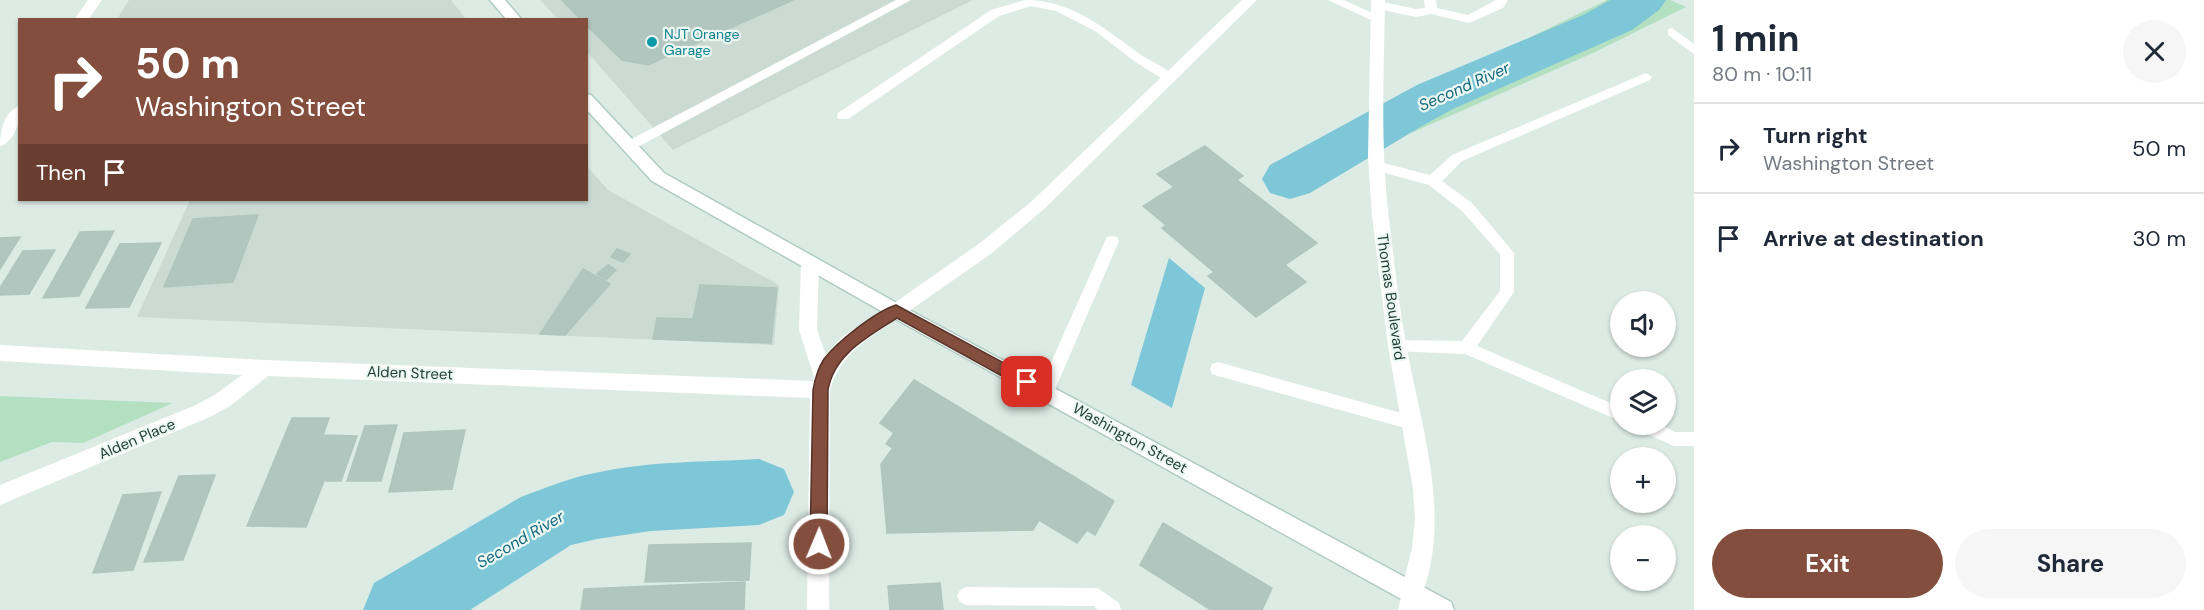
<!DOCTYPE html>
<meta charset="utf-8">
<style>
:root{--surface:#fff;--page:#f6f6f7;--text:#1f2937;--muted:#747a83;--line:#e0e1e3;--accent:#844e3e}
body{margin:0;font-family:"DM Sans",sans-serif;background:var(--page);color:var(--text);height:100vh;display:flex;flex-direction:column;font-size:22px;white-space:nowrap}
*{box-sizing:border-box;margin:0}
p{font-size:20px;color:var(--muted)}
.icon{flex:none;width:33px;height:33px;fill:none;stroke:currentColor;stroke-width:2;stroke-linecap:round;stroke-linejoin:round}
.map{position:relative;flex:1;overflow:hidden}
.panel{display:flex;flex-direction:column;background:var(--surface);width:510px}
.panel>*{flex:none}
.banner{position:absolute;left:18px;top:18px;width:570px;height:183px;border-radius:0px;box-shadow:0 2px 4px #0004;background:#844e3e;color:#fff;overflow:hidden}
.controls{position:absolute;left:1610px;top:291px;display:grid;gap:12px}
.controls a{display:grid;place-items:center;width:66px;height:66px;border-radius:50%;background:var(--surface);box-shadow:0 2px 4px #0004;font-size:30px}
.pin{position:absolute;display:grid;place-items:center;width:51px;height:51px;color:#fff;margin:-26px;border-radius:12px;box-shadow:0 3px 9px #0006}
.me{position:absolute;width:66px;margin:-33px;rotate:1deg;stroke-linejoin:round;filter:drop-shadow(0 0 4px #0008)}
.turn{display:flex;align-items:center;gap:21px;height:126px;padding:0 18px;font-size:27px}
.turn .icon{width:78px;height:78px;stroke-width:2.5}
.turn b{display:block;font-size:42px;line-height:51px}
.then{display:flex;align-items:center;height:57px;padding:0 18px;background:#0003;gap:12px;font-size:22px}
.round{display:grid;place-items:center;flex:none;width:63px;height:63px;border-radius:32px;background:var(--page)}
.overview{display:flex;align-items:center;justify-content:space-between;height:102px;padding:0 18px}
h1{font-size:36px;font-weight:700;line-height:45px}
.action{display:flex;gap:12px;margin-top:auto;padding:12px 18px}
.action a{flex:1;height:69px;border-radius:36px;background:var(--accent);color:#fff;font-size:24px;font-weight:700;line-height:69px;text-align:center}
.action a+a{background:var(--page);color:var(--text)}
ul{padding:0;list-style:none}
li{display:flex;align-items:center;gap:18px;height:90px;padding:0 18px;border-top:2px solid var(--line)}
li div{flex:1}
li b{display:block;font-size:22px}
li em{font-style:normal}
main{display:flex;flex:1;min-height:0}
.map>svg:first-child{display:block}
.built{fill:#cbdbd4}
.green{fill:#b3e0c1}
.water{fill:#7dc7d8}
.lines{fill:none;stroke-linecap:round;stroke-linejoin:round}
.river{fill:#7dc7d8;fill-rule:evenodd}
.building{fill:#b2c6bf;stroke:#afc5bd;stroke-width:1.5}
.secondary-casing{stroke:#afccc3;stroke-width:3}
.service{fill:#fff;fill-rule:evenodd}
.minor{fill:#fff;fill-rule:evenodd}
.tertiary{fill:#fff;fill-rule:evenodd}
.secondary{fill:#fff;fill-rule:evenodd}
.route{fill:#844e3e;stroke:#563328;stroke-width:1.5}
.culture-dot{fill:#0f9aa8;stroke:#eef8f3;stroke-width:2}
.labels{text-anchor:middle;stroke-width:4.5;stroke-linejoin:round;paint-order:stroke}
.far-culture-label{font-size:14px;fill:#0d838f;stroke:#eef8f3;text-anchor:start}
.street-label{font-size:15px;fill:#1d3c35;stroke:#eef8f3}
.water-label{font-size:16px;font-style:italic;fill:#11687f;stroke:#eef8f3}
</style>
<main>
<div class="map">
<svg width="1694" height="610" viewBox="0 0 1694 610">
<rect width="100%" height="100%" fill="#ddebe5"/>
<!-- built -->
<g class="built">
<path d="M129,0H451L466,19H117Z"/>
<path d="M540,0H973L673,150L587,52L586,20L558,19Z"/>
<path d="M587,166L608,190L779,285L774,345L137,317L190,200H586Z"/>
</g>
<!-- green -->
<g class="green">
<path d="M1607,0H1670L1686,7L1593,53L1411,133L1407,97Z"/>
<path d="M0,396L173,403L83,443L52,442L0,462Z"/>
</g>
<!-- water -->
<path class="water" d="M1169,258L1205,288L1172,408L1131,385Z"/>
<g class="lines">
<!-- river -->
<g class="river">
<path d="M1610,0H1666L1659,10L1632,30L1453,109L1422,126L1310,193L1290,199L1270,193L1262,179L1270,165L1417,85L1583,15Z"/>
<path d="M759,459L784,469L794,492L784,515L759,525L651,531L597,539L571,545L470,610H363L374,583L521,497C545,488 569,478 595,473C648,461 705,462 759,459Z"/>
</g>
</g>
<!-- building -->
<g class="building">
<path d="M562,0H793L648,65L622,60L586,25V20H581Z"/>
<path d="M1205,146L1243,176L1237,180L1317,243L1285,265L1306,282L1256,317L1208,276L1214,272L1162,228L1166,225L1143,206L1174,187L1157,174Z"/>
<path d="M258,215L233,282L164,287L193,219Z"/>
<path d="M114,231L79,296L43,298L80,232Z"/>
<path d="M20,237L0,269V238Z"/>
<path d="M161,243L129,307L86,308L120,244Z"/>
<path d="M617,249L630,254L623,262L611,257Z"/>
<path d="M55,250L29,294L0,295V288L23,251Z"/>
<path d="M608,265L616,270L606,280L597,274Z"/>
<path d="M583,269L610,284L565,335L540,334Z"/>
<path d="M700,285L777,288L771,343L653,339L657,318L693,319Z"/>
<path d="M914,380L1114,501L1095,535L1087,530L1077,543L1039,520L1033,530L887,533L881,464L893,448L886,444L894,433L880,423Z"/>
<path d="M292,418H329L323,435L357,436L341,481H324L306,527L247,526Z"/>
<path d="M397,425L381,481H347L365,426Z"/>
<path d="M465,430L452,489L389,492L404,433Z"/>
<path d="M215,475L183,560L144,562L179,476Z"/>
<path d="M161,492L133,570L93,573L123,495Z"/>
<path d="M1163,523L1272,588L1262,610H1211L1140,565Z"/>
<path d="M751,543L749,580L645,582L649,545Z"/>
<path d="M745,582L744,610H581L584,589Z"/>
<path d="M940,583L943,610H890L888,586Z"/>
</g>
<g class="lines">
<defs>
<g id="secondary">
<path d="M490,0H505L522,20H507Z"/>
<path d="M586,94L591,95L664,173L902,306L1451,602L1454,610H1421L890,316L652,181L586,109Z"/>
</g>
</defs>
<!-- secondary casing -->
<use href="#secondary" class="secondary-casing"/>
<!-- service -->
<g class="service">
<path d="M896,0H911L634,149H624L622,146L624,143Z"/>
<path d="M1025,0C1072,0 1105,29 1141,55C1152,62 1168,68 1176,78L1170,82L1166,81L1134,61L1095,31L1056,11L1031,6L999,16L848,119H838L837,116L838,113L991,10Z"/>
<path d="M1328,0H1344L1383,18L1377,22L1373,21Z"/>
<path d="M1424,0H1436L1437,8L1468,15L1496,0H1508L1503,8L1469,23L1431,14L1416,17L1374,8L1372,5L1378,1L1416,9L1425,8Z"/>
<path d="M1672,28L1694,44V54L1668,35V29Z"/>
<path d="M1646,73L1652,77L1650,80L1462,161L1442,181L1472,203L1514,253V292L1477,346L1620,407V421L1465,354L1392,351L1389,346L1392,341L1397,340L1462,341L1500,291V254L1462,211L1429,185L1371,169L1369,166L1371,163L1376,161L1430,175L1452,155Z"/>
<path d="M1112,236L1117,237L1119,241L1054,392L1052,397L1046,399L1040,397L1038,392L1105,241L1107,237Z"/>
<path d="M1218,362L1412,416L1418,418L1420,423L1418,428L1412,430L1218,376L1212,374L1210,369L1212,364Z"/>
<path d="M1634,424H1660L1675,432H1694V446H1674L1636,429Z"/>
<path d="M966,587L1098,588L1119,603L1121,610H1098L1094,606L966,605L960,602L957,596L960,590Z"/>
</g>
<!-- minor -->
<g class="minor">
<path d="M88,0H102L88,20H74Z"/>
<path d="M20,106C20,120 16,141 0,146C0,131 4,111 20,106Z"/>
<path d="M810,256L816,258L819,263L817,330L826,355L842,337L890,306L896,304L902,306L905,311L902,316C872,336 840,353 830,390L829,610H807L810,398L268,376L230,406L210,417L0,505V485L196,405L216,394L242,375L0,361V345L265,360L813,381L814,377L799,330L801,263L804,258Z"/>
<path d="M1412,581L1420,584L1423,592L1420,610H1398L1404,584Z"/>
</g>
<!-- tertiary -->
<g class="tertiary">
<path d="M1242,0H1257L1044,209L992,253L902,316L896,318L890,316L887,311L890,306L980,243L1032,201Z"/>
<path d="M1371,0H1385C1384,72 1380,146 1389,218C1394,262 1399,306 1407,349C1422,430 1453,520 1420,600L1412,603L1404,600L1401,592L1412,548L1415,519L1413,489L1388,346L1372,216L1368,157Z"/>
</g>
<!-- secondary -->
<use href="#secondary" class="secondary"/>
</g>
<!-- route -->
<path class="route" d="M896,305L1032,378L1034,382L1032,387L1027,388L1022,387L897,318C868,337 834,354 828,390L827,544L824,549L819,552L813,549L810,544L813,390C815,379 818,368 824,359C838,341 875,312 896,305Z"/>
<!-- markers -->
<circle class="culture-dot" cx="652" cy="42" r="6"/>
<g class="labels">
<!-- far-culture labels -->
<g class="far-culture-label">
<text x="664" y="39">NJT Orange<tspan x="664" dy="16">Garage</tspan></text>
</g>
<!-- street labels -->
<g class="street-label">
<text transform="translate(1391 297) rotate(82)" y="5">Thomas Boulevard</text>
<text transform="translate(410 373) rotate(2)" y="5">Alden Street</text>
<text transform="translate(1130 438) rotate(29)" y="5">Washington Street</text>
<text transform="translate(137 439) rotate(-23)" y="5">Alden Place</text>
</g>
<!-- water labels -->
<g class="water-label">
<text transform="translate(1464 86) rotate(-24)" y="6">Second River</text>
<text transform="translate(520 539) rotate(-30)" y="6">Second River</text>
</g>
</g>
</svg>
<div class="controls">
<a><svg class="icon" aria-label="sound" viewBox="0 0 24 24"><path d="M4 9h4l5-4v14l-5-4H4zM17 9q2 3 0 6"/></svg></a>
<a><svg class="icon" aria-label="layers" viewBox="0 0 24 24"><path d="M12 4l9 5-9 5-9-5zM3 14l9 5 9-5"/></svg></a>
<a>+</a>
<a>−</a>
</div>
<div class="pin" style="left:1027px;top:382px;background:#d93025"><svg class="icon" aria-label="arrive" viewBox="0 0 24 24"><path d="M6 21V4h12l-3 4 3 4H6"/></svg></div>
<svg class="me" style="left:819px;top:544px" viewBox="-20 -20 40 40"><circle r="17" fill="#844e3e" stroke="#fff" stroke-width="3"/><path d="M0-11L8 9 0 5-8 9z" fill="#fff"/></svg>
<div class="banner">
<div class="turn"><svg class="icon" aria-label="right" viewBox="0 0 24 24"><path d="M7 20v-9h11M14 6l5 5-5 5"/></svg><div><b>50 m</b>Washington Street</div></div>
<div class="then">Then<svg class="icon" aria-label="arrive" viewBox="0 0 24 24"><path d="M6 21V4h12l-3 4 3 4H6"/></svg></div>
</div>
</div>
<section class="panel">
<div class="overview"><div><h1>1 min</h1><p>80 m · 10:11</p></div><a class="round"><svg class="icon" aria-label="close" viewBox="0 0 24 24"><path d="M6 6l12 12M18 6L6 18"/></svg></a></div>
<ul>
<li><svg class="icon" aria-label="right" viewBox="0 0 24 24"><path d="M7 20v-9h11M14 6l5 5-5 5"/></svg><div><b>Turn right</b><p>Washington Street</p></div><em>50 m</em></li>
<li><svg class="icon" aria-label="arrive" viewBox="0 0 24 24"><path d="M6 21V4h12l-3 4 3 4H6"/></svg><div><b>Arrive at destination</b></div><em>30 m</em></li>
</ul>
<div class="action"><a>Exit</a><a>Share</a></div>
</section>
</main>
